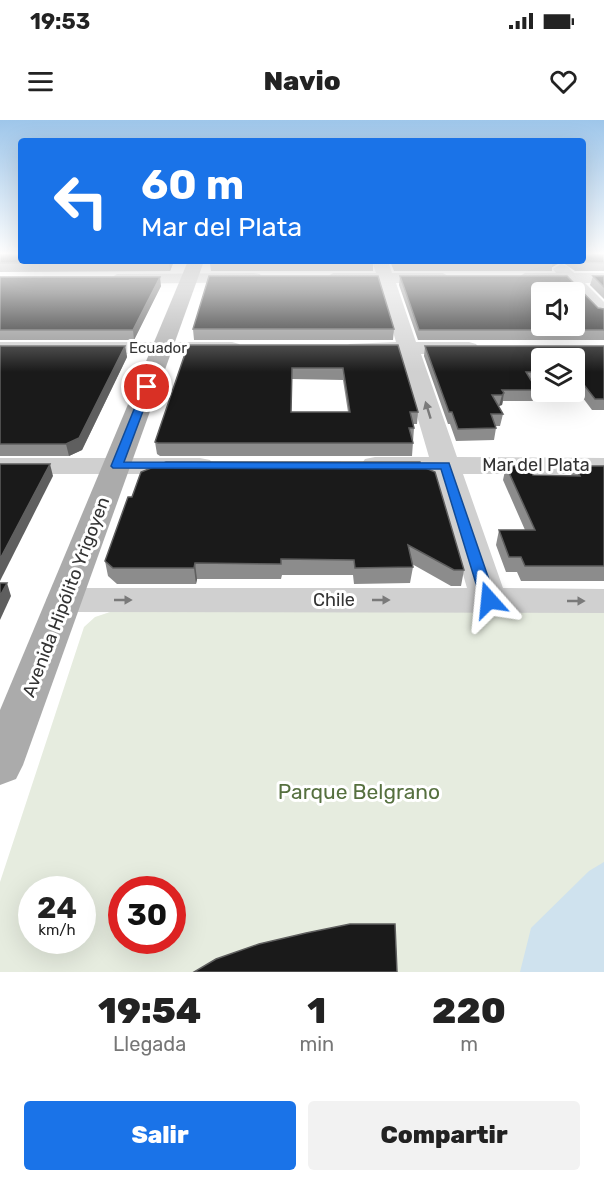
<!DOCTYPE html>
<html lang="es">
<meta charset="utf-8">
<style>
:root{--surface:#fff;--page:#f2f2f2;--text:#222;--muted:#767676;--accent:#1a73e8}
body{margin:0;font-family:Rubik,sans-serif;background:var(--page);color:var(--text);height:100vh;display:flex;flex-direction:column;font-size:22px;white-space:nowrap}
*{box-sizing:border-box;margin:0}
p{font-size:20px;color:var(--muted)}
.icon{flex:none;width:33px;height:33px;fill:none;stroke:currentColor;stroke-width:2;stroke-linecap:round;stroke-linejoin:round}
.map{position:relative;height:852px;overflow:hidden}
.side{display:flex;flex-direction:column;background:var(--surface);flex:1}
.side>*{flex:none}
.guide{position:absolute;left:18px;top:18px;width:568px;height:126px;border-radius:6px;box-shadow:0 6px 24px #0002;background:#1a73e8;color:#fff;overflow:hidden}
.controls{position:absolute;left:531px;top:162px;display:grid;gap:12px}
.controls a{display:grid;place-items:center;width:54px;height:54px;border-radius:6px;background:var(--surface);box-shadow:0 6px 24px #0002;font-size:30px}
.speed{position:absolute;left:18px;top:756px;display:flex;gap:12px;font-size:30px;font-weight:700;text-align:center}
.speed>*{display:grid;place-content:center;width:78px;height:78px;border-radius:50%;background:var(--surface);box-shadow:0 6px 24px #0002;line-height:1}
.speed small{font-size:15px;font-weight:400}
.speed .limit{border:9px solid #d22;background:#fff;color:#111}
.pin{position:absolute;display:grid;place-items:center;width:51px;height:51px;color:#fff;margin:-26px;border:3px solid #fff;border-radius:50%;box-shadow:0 2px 6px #0007}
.me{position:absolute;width:66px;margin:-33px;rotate:342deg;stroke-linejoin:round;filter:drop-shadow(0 0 4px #0008)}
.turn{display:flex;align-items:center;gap:21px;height:126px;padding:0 24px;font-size:27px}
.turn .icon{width:78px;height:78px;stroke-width:2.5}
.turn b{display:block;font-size:42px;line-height:51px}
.eta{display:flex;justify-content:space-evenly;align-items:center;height:102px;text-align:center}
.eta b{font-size:36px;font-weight:800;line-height:42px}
.cta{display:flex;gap:12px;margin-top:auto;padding:12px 24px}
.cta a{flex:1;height:69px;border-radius:6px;background:var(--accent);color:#fff;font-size:24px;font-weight:800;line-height:69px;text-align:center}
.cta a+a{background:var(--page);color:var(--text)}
.status{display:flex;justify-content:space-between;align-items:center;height:42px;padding:0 30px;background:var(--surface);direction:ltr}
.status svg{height:16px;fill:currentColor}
header{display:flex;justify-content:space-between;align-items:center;height:78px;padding:0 24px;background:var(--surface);font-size:27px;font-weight:800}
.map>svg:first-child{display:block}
.green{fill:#e6ecdf;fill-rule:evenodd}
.water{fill:#cfe2ee}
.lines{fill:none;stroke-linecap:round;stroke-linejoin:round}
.minor{fill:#d0d0d0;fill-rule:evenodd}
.major{fill:#ababab;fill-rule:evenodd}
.wall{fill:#8c8c8c;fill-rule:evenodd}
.shaded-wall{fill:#5f5f5f}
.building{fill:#1a1a1a;stroke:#5f5f5f;stroke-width:1.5;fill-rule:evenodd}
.oneway{fill:#7a7a7a}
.route{fill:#1a73e8;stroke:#114b97;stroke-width:1.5}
.labels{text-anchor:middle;stroke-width:6;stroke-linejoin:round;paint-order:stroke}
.far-street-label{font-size:15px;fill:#333;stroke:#fff}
.street-label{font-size:18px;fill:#333;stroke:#fff}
.near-park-label{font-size:21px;fill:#56703f;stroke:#fff}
</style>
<div class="status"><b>19:53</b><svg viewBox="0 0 49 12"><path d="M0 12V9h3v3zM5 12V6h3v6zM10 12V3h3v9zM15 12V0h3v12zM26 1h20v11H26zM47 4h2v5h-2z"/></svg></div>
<header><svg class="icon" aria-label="menu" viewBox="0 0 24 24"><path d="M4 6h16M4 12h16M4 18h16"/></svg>Navio<svg class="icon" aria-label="heart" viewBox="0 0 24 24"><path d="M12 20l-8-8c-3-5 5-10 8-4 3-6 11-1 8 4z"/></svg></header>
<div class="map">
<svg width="604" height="852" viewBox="0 0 604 852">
<rect width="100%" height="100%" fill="#fff"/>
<!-- green -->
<path class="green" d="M604,491V852H0V762L84,507L95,497L110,492ZM32,770H82V820H32ZM122,770H172V820H122Z"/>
<!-- water -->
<path class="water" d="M604,742V852H520L531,808L589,751Z"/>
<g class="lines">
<!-- minor -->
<g class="minor">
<path d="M372,141H388L392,153H443L451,158L443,163H396L416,222H469L476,224L479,228L476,232L469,234H421L457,337L604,338V354H463L503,468L604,469V493L64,492L51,489L46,480L51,471L64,468H467L434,354L375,353L365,351L361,345L365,339L375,337H429L399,234L349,232L346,228L349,224L396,222L379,163H333L325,158L333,153H376Z"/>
<path d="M561,144L567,146L574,153H604V163H585L604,182V198L597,196L566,163H525L517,158L525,153H556L553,149Z"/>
<path d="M254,153L260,154L262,158L260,162L117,164L109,159L117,154Z"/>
<path d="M0,222H232L239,224L242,228L239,232L232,234H0Z"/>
<path d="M0,338H200L210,340L214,346L210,352L200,354H0Z"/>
</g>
<!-- major -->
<path class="major" d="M188,141H204L23,645L16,659L0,665V590Z"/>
</g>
<!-- wall -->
<g class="wall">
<path d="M0,133L174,141L170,151L0,152Z"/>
<path d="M604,133V151H575L562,142L552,147V151H394L390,141H584Z"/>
<path d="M373,142V151H211L210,143Z"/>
<path d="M400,156L604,189V220H418L399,165Z"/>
<path d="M593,156H604V179L590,165Z"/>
<path d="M0,157L161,166L134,220H0Z"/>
<path d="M193,209H394L393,220H194Z"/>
<path d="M188,225H398L418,292L417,304H413L414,308L412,336H160L157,334L155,322ZM292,259L343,260L348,292H291Z"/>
<path d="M0,226H125L127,237L82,330L69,336H0Z"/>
<path d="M425,226H604V290H592L574,266V238H542V263H532L537,270L534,281H503L502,285L498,286L503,294L500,306H495L496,308L494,320L456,321L450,304H448L424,236Z"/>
<path d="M420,342L464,450L461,466H451L412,444L413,447L410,463L354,464L353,455H282L281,459H197L196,464H117L108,456L105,441L132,377Z"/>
<path d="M506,346L533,355L571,356L574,346H604V461H521L517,452H506L496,425L499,410H525L503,360Z"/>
</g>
<!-- shaded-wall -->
<g class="shaded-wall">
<path d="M170,141H174L170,151L169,143Z"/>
<path d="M553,141H562L552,147Z"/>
<path d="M160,157L161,166L134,220L133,210Z"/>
<path d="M125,226L127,237L82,330L69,336L66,324Z"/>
<path d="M504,273L502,285L499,286L502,275Z"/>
<path d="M50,344L53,356L0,461V439Z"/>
<path d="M195,443L197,459L196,464L194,448Z"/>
<path d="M7,463L11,476L0,500V476Z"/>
</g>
<!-- building -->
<g class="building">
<path d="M0,133H21V141H170L169,143H0Z"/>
<path d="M584,133H604V143L577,142L575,141H584Z"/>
<path d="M211,141H373V142L210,143Z"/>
<rect x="394" y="141" width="159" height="1"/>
<path d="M209,156H378L394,209H193Z"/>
<path d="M400,156H567L598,188L604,189V210H419ZM542,172H574V206H542Z"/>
<path d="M593,156H604V167Z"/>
<path d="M0,157H160L133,210H0Z"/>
<path d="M188,225H398L418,292H410L414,308H409L413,323H158L155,322ZM292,248H343L350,292H291Z"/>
<path d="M0,226H125L79,318L66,324H0Z"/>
<path d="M425,226H604V279H595L574,252V238H542V252H526L537,270H502L504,273L502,275H492L503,294H491L496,308L458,309L452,292H449Z"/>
<path d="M166,342H420L421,346L435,352L464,450H454L408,425L413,447L355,448L354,440L281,439V444L195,443L194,448H113L105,441L128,377H132L141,352Z"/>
<path d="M0,344H50L0,439Z"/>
<path d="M506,346H529L533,355L580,356L574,346H604V446H525L521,437H509L499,410H535Z"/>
<path d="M0,463H7L0,476Z"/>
<path d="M350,804H395L397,852H194L216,839L259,824L306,813Z"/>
</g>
<!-- one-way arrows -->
<defs><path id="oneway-solid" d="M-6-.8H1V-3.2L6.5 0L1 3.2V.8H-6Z" transform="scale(1.5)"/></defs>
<g class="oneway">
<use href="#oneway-solid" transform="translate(428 290) rotate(-107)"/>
<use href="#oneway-solid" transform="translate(123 480)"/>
<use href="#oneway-solid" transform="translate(381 480)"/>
<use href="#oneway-solid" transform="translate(576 481)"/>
</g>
<!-- sky -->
<linearGradient id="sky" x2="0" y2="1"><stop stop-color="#9ec6ea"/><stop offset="0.53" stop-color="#fff"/><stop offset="1" stop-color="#fff" stop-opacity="0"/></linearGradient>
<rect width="604" height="252" fill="url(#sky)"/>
<!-- route -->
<path class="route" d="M144,265L152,267L124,342L449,343L496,480L494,484H483L481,480L441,349L113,348L111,346Z"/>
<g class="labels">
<!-- far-street labels -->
<g class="far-street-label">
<text x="158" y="233">Ecuador</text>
</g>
<!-- street labels -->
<g class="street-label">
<text x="536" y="351">Mar del Plata</text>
<text transform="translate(66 477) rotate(-69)" y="6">Avenida Hipólito Yrigoyen</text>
<text x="334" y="486">Chile</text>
</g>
<!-- near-park labels -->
<g class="near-park-label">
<text x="359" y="679">Parque Belgrano</text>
</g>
</g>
</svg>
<div class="controls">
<a><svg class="icon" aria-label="sound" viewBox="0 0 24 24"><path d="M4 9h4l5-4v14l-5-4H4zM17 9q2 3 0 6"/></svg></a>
<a><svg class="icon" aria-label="layers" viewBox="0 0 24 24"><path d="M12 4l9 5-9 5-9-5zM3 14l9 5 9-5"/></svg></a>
</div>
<div class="speed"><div>24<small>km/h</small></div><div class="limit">30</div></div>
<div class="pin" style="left:147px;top:267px;background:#d93025"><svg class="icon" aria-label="arrive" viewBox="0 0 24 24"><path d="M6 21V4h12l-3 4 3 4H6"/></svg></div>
<svg class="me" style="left:489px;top:480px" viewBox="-20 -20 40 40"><path d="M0-17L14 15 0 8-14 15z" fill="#1a73e8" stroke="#fff" stroke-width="4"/></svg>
<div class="guide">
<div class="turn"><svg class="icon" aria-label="left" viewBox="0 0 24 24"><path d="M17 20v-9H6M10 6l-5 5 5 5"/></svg><div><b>60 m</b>Mar del Plata</div></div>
</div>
</div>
<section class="side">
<div class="eta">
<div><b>19:54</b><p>Llegada</p></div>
<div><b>1</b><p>min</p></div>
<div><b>220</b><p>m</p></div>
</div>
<div class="cta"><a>Salir</a><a>Compartir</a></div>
</section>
